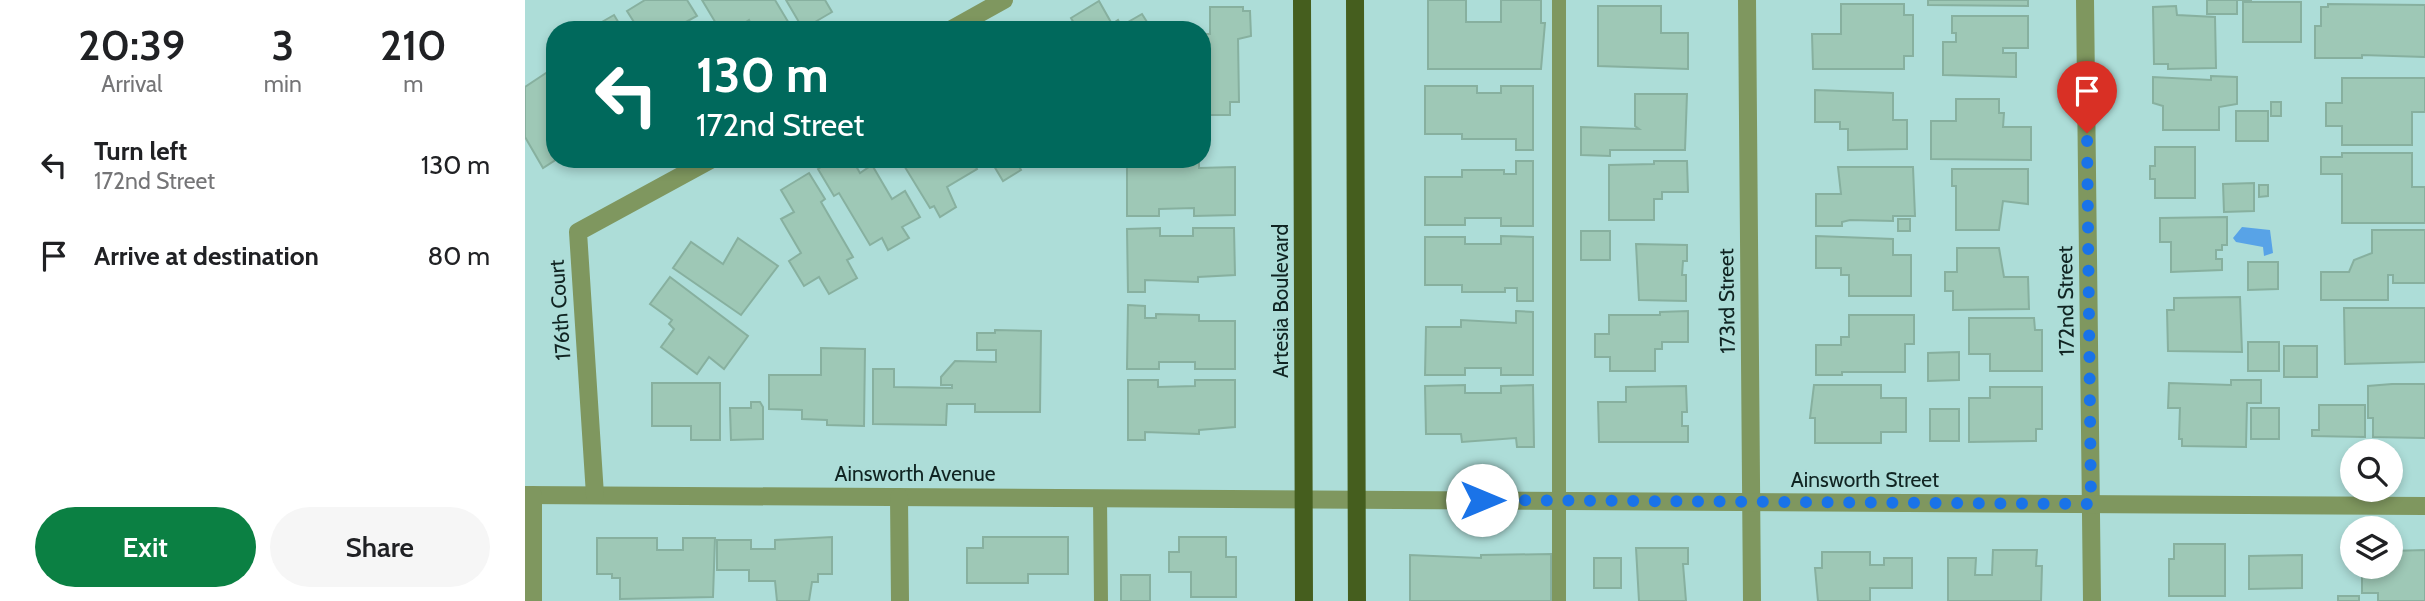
<!DOCTYPE html>
<style>
:root{--surface:#fff;--page:#f6f6f6;--text:#202124;--muted:#757577;--accent:#0b8043}
body{margin:0;font-family:Cabin,sans-serif;background:var(--page);color:var(--text);height:100vh;display:flex;flex-direction:column;font-size:26px;white-space:nowrap}
*{box-sizing:border-box;margin:0}
p{font-size:23px;color:var(--muted)}
.icon{flex:none;width:38px;height:38px;fill:none;stroke:currentColor;stroke-width:2;stroke-linecap:round;stroke-linejoin:round}
.map{position:relative;flex:1;overflow:hidden}
.panel{display:flex;flex-direction:column;background:var(--surface);width:525px}
.panel>*{flex:none}
.hud{position:absolute;left:21px;top:21px;width:665px;height:147px;border-radius:28px;box-shadow:0 4px 10px #0003;background:#00695c;color:#fff;overflow:hidden}
.controls{position:absolute;left:1815px;top:439px;display:grid;gap:14px}
.controls a{display:grid;place-items:center;width:63px;height:63px;border-radius:50%;background:var(--surface);box-shadow:0 4px 10px #0003;font-size:35px}
.pin{position:absolute;display:grid;place-items:center;width:60px;height:60px;color:#fff;margin:-72px -30px;border-radius:50% 50% 50% 0;rotate:-45deg;box-shadow:0 0 7px #0007}
.pin .icon{rotate:45deg}
.me{position:absolute;width:77px;margin:-38px;rotate:90deg;stroke-linejoin:round;filter:drop-shadow(0 0 5px #0008)}
.turn{display:flex;align-items:center;gap:24px;height:147px;padding:0 35px;font-size:32px}
.turn .icon{width:91px;height:91px;stroke-width:2.5}
.turn b{display:block;font-size:49px;line-height:60px}
.eta{display:flex;justify-content:space-evenly;align-items:center;height:119px;text-align:center}
.eta b{font-size:42px;font-weight:600;line-height:49px}
.button{display:flex;gap:14px;margin-top:auto;padding:14px 35px}
.button a{flex:1;height:80px;border-radius:42px;background:var(--accent);color:#fff;font-size:28px;font-weight:600;line-height:80px;text-align:center}
.button a+a{background:var(--page);color:var(--text)}
ul{padding:0;list-style:none}
li{display:flex;align-items:center;gap:21px;height:91px;padding:0 35px}
li div{flex:1}
li b{display:block;font-size:26px}
li em{font-style:normal}
main{display:flex;flex:1;min-height:0}
.map>svg:first-child{display:block}
.water{fill:#58a3e7}
.building{fill:#9ec8b6;stroke:#87b09f;stroke-width:2}
.lines{fill:none;stroke-linecap:round;stroke-linejoin:round}
.lane{stroke:#7f975f;stroke-width:14}
.street{stroke:#7f975f;stroke-width:18}
.primary{stroke:#455e1e;stroke-width:18}
.route{stroke:#1a73e8;stroke-width:12;stroke-dasharray:0 21.6}
.labels{text-anchor:middle;stroke-width:5;stroke-linejoin:round;paint-order:stroke}
.street-label{font-size:21px;fill:#102422;stroke:#adddd8}
</style>
<main>
<section class="panel">
<div class="eta">
<div><b>20:39</b><p>Arrival</p></div>
<div><b>3</b><p>min</p></div>
<div><b>210</b><p>m</p></div>
</div>
<ul>
<li><svg class="icon" aria-label="left" viewBox="0 0 24 24"><path d="M17 20v-9H6M10 6l-5 5 5 5"/></svg><div><b>Turn left</b><p>172nd Street</p></div><em>130 m</em></li>
<li><svg class="icon" aria-label="arrive" viewBox="0 0 24 24"><path d="M6 21V4h12l-3 4 3 4H6"/></svg><div><b>Arrive at destination</b></div><em>80 m</em></li>
</ul>
<div class="button"><a>Exit</a><a>Share</a></div>
</section>
<div class="map">
<svg width="1900" height="601" viewBox="0 0 1900 601">
<rect width="100%" height="100%" fill="#adddd8"/>
<!-- water -->
<path class="water" d="M1717,227L1745,230L1748,253L1739,256L1738,247L1711,242L1708,238Z"/>
<!-- building -->
<g class="building">
<path d="M120,0H162L172,16L159,23L163,30H114L102,11Z"/>
<path d="M177,0H250L268,30H229L224,20L209,30H195Z"/>
<path d="M261,0H300L307,12L278,29Z"/>
<path d="M903,0H941V22H976V0H1016V23H1020L1016,69H903Z"/>
<path d="M1403,0H1503V6L1403,5Z"/>
<path d="M1682,0H1727H1712V14H1682Z"/>
<path d="M574,1L587,24L593,20L596,26L617,14L627,30H553L546,18Z"/>
<rect x="1718" y="2" width="58" height="40"/>
<path d="M1316,4H1379V15H1388V56H1379V69H1288L1287,34H1316Z"/>
<path d="M1803,4L1900,5V57L1837,55V58H1790V26H1796V7H1803Z"/>
<path d="M1073,6H1136V33H1163V69L1073,66Z"/>
<path d="M1651,6L1652,15L1690,17L1691,68L1643,69V64H1629L1628,7Z"/>
<path d="M685,7H718V11H725L726,36L713,39L714,102H705V115H677V34H685Z"/>
<path d="M89,15L98,30H63Z"/>
<path d="M1427,16H1503V48H1478V53H1491V77L1418,75V42H1431V33H1427Z"/>
<path d="M30,67V159H32L18,168L0,137V87Z"/>
<path d="M1686,76L1712,77V104L1694,107V130H1638V106L1628,103V77L1686,80Z"/>
<path d="M1817,78H1900V112H1887V145H1817V126H1801V103H1817Z"/>
<path d="M900,86H952V93H976V86H1008V150H991V139H937V134H900Z"/>
<path d="M1290,90L1368,93V120H1382V149L1323,150V129H1315V122H1290Z"/>
<path d="M1110,94H1162L1160,150H1085V156L1056,155V127L1114,129L1110,126Z"/>
<path d="M1431,99H1474V113H1479L1478,127H1506V160L1406,159V121H1431Z"/>
<rect x="1746" y="102" width="10" height="14"/>
<rect x="1711" y="111" width="32" height="30"/>
<path d="M1630,147H1670V198H1630V179H1625V166H1630Z"/>
<path d="M1817,153H1887V187H1900V223H1817V174H1796V157H1817Z"/>
<path d="M308,159H327L335,173L347,165L367,199L380,191L395,217L377,227L384,238L363,250L357,238L345,245L314,193L309,196L293,169Z"/>
<path d="M375,159H447L452,169L422,187L431,207L415,217L409,206L405,208Z"/>
<path d="M460,159H490L496,170L478,181L466,161L462,164Z"/>
<path d="M602,159H620V164L674,161V168L710,167V215L669,216V208L634,209V216H602Z"/>
<path d="M991,161H1008V226H976V218H940V225H900V177H937V170H979V174H991Z"/>
<path d="M1129,161H1162L1163,192H1137V199H1129V220H1084V165L1129,164Z"/>
<path d="M1313,167H1388L1390,216H1368V221L1325,220L1317,222V226H1291V194H1316Z"/>
<path d="M1427,169H1503V204L1478,201L1474,230H1431V186H1427Z"/>
<path d="M284,173L300,199L296,202L328,257L322,260L332,278L304,294L294,277L279,286L264,261L276,253L256,219L269,212L256,190Z"/>
<path d="M1729,183V211L1699,212L1698,184Z"/>
<path d="M1734,185H1743V196L1734,197Z"/>
<path d="M1702,217V245H1697V250H1691V259H1697V270L1646,272V242H1635V218Z"/>
<rect x="1373" y="219" width="12" height="12"/>
<path d="M635,228V236H668V228H709L710,275L673,277V282L620,280V292H603L602,229Z"/>
<path d="M1847,230H1900V283H1868V275H1863V300H1796V272H1824L1829,260L1847,253Z"/>
<rect x="1056" y="231" width="29" height="29"/>
<path d="M976,236L1008,237V301H992V288H980V292H937V285H900V237H940V244H976Z"/>
<path d="M1291,236L1368,239V255H1386V296H1324V275H1316V268H1291Z"/>
<path d="M213,238L253,266L216,315L148,268L166,242L198,264Z"/>
<path d="M1111,244L1162,245V261H1158L1157,275H1161V301L1114,300Z"/>
<path d="M1432,248H1474L1479,277H1503L1504,309L1428,310V291H1420V272H1432Z"/>
<path d="M1723,262H1753V289L1723,290Z"/>
<path d="M145,277L223,336L199,369L184,357L172,374L136,347L149,329L144,324L147,320L125,304Z"/>
<path d="M1715,297L1717,352L1643,351L1642,310H1649V298Z"/>
<path d="M603,305L620,306V318H631V314L674,315V321H710V369H670V362H634V369H602Z"/>
<path d="M1819,308H1900V362L1820,364Z"/>
<path d="M991,311L1008,312V375H976V368H940V375H900L901,327H936V320L991,323Z"/>
<path d="M1163,311V342H1137V349H1130V371H1085V357H1070V334H1084V315H1135V312Z"/>
<path d="M1324,315H1389V344H1380V372H1317V375H1291V345H1316V337H1324Z"/>
<path d="M1444,318H1509L1510,330H1517V371H1465V354H1444Z"/>
<path d="M470,330L516,331L515,412H450V404H422L421,425L348,424V369H369V387L427,388V385H416V377L430,361L471,362V350H452V333H470Z"/>
<rect x="1723" y="342" width="31" height="29"/>
<rect x="1759" y="346" width="33" height="31"/>
<path d="M296,348L340,349L339,426L302,425V420L277,419V410L244,409V375H296Z"/>
<path d="M1434,352V380L1403,381V353Z"/>
<path d="M603,380H633V387L670,386V380H710V427L674,430V434L620,432V440H603Z"/>
<path d="M1706,380H1736V403H1722L1721,447L1657,446V439H1654L1655,408H1643L1644,383L1706,385Z"/>
<path d="M127,383H195V440H166V426H127Z"/>
<path d="M1867,384H1900V438L1848,437V418H1843V386Z"/>
<path d="M940,385V393H976V386L1008,385L1009,447H992L991,438L937,442L936,434H901L900,386Z"/>
<path d="M1289,385H1356V398H1381V432H1356V443H1290V418H1285Z"/>
<path d="M1161,386L1162,412H1157V426H1163V442H1074L1073,402H1101V387Z"/>
<path d="M1465,387H1517V429H1511V441L1444,442V398H1465Z"/>
<path d="M226,402H235L238,407V439L206,440L205,408H226Z"/>
<path d="M1794,405H1840V437L1787,436V430H1794Z"/>
<rect x="1726" y="408" width="28" height="31"/>
<rect x="1405" y="409" width="29" height="32"/>
<path d="M307,537V574H293V582H287L284,601H252L250,581H224V570H192V540H226V549H250V540Z"/>
<path d="M458,537H543V574H503V583H442V548H458Z"/>
<path d="M654,537H701V557H711V597H666V572H644V552H654Z"/>
<path d="M72,538H132V550H158V538H190L188,597L95,599V578H87V574H72Z"/>
<path d="M1649,544H1700V596H1644V559H1649Z"/>
<path d="M1111,548H1163V564H1158L1161,601H1114Z"/>
<path d="M1468,550H1512L1511,566H1517L1516,601H1423V558H1451L1450,575H1467Z"/>
<path d="M1900,550V601H1853V593H1837V567H1866V551Z"/>
<path d="M1297,552H1345V565H1359V558H1387V588H1345V601H1293L1290,568H1297Z"/>
<path d="M1026,554V601H885V555L956,558V555Z"/>
<path d="M1777,555V588L1724,589V556Z"/>
<rect x="1069" y="558" width="27" height="30"/>
<rect x="596" y="575" width="29" height="26"/>
<rect x="1813" y="596" width="21" height="5"/>
</g>
<g class="lines">
<!-- lane -->
<g class="lane">
<path d="M1034,0V601"/>
<path d="M575,498L576,601"/>
</g>
<!-- street -->
<g class="street">
<path d="M1222,0L1227,601"/>
<path d="M1560,0L1567,601"/>
<path d="M425,30L479,0"/>
<path d="M0,495L1900,506"/>
<path d="M8,495V601"/>
<path d="M70,495L53,232L187,159"/>
<path d="M374,497L375,601"/>
</g>
<!-- primary -->
<g class="primary">
<path d="M777,0L779,601"/>
<path d="M830,0L832,601"/>
</g>
</g>
<g class="lines">
<!-- route -->
<path class="route" d="M957,500L1566,504L1562,133"/>
</g>
<g class="labels">
<!-- street labels -->
<g class="street-label">
<text transform="translate(756 301) rotate(-90)" y="7">Artesia Boulevard</text>
<text transform="translate(1202 301) rotate(-91)" y="7">173rd Street</text>
<text transform="translate(1541 301) rotate(-91)" y="7">172nd Street</text>
<text transform="translate(35 310) rotate(-94)" y="7">176th Court</text>
<text x="390" y="481">Ainsworth Avenue</text>
<text x="1340" y="487">Ainsworth Street</text>
</g>
</g>
</svg>
<div class="controls">
<a><svg class="icon" aria-label="search" viewBox="0 0 24 24"><circle cx="10" cy="10" r="6"/><path d="M15 15l6 6"/></svg></a>
<a><svg class="icon" aria-label="layers" viewBox="0 0 24 24"><path d="M12 4l9 5-9 5-9-5zM3 14l9 5 9-5"/></svg></a>
</div>
<div class="pin" style="left:1562px;top:133px;background:#d93025"><svg class="icon" aria-label="arrive" viewBox="0 0 24 24"><path d="M6 21V4h12l-3 4 3 4H6"/></svg></div>
<svg class="me" style="left:957px;top:500px" viewBox="-20 -20 40 40"><circle r="19" fill="#fff"/><path d="M0-13L10 11 0 6-10 11z" fill="#1a73e8"/></svg>
<div class="hud">
<div class="turn"><svg class="icon" aria-label="left" viewBox="0 0 24 24"><path d="M17 20v-9H6M10 6l-5 5 5 5"/></svg><div><b>130 m</b>172nd Street</div></div>
</div>
</div>
</main>
